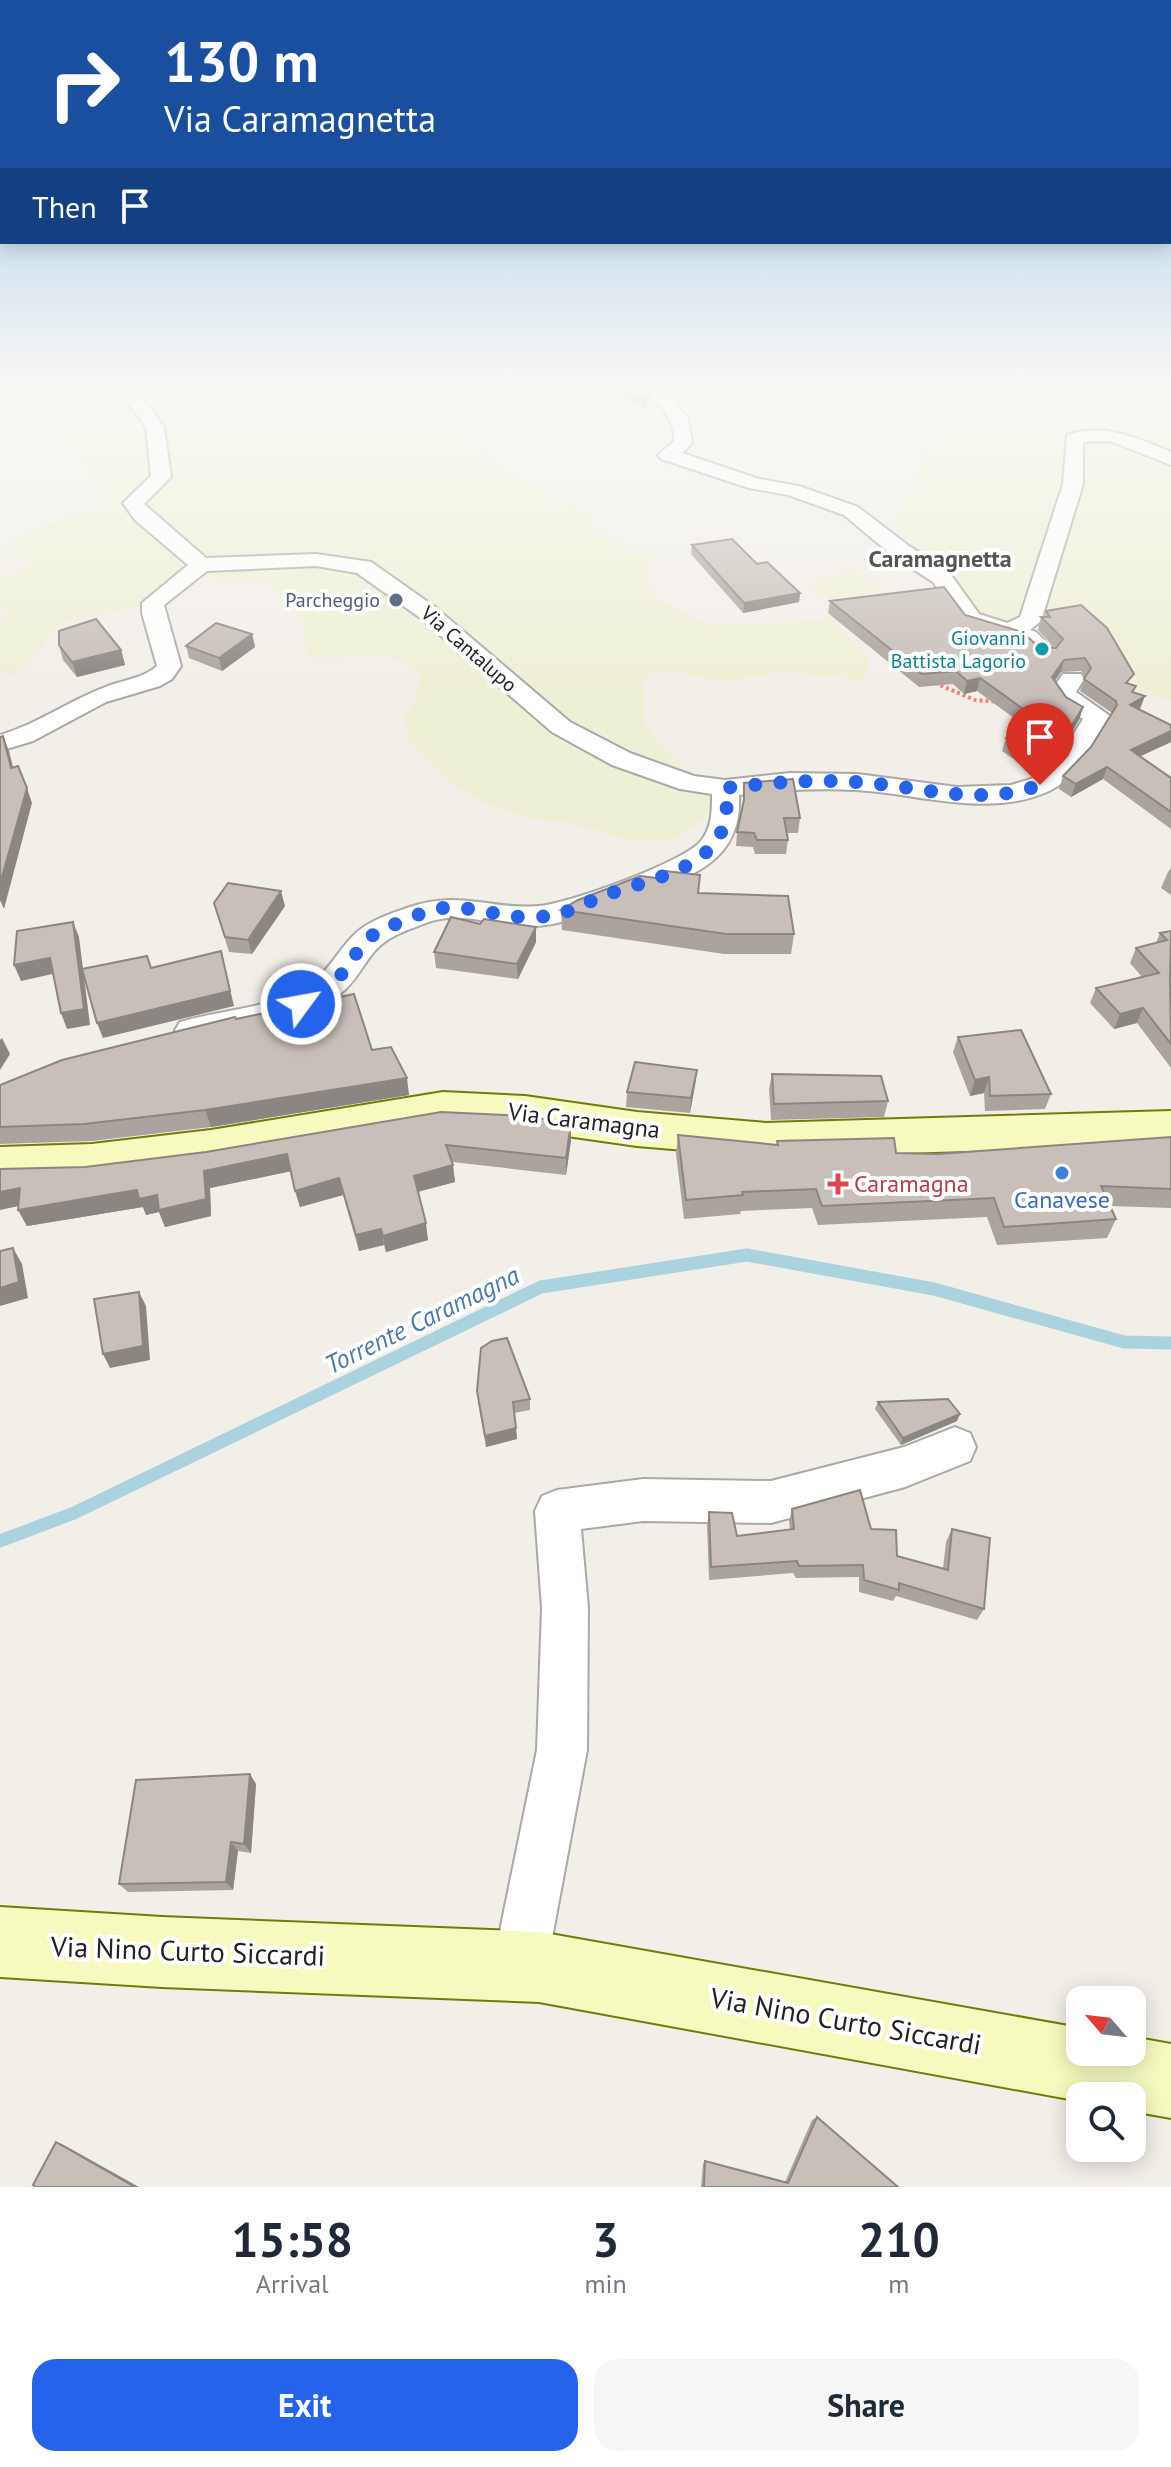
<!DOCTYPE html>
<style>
:root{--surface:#fff;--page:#f6f6f7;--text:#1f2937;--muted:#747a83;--accent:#2563eb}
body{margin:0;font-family:"PT Sans",sans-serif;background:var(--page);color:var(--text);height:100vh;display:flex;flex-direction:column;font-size:30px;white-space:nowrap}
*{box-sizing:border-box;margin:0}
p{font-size:26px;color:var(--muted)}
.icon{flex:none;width:44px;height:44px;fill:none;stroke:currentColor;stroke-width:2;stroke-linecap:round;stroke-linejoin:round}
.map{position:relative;height:2187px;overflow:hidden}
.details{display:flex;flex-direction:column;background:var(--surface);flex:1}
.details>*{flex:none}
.guide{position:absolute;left:0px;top:0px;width:1172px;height:244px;box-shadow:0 4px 20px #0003;background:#1a4fa0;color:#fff;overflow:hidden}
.needle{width:52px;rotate:298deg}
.fabs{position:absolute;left:1066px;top:1986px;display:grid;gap:16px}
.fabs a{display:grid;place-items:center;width:80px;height:80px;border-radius:16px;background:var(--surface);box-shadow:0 4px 20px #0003;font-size:40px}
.pin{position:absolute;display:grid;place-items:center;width:68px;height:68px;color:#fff;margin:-82px -34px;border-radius:50% 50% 50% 0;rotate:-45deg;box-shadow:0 0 8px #0007}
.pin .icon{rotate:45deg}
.me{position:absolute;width:88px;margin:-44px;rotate:58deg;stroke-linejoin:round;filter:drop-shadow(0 0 6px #0008)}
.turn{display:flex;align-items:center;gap:28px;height:168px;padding:0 32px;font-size:36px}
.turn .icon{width:104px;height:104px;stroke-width:2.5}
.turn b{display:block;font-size:56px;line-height:68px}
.then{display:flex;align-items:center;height:76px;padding:0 32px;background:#0003;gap:16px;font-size:30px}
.eta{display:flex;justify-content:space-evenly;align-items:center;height:136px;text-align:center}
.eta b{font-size:48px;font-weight:700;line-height:56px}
.action{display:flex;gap:16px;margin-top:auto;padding:16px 32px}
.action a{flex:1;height:92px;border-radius:24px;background:var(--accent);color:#fff;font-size:32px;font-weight:700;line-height:92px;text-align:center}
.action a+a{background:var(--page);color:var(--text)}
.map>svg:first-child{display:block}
.farmland{fill:#eef0d5}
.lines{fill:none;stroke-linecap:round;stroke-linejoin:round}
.stream{stroke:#aad3df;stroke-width:13}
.street-casing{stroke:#a9a9a9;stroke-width:4}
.secondary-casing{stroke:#707d05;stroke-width:4}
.path{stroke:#fa8072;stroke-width:4;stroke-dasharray:3 3;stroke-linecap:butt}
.street{fill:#fff;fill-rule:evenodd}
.secondary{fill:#f7fabf;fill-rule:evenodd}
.wall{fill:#aba49e}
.shaded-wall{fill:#8b8681}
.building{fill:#c7bfb8;stroke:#8b8681;stroke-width:2}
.route{stroke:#2563eb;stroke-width:14;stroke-dasharray:0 25.2}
.service-dot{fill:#5c6f8a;stroke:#fff;stroke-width:3}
.culture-dot{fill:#0f9aa8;stroke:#fff;stroke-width:3}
.shop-dot{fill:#3f7fe0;stroke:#fff;stroke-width:3}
.health-dot{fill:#e0444e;stroke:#fff;stroke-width:3}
.labels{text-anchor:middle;stroke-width:8;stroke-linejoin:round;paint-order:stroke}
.far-service-label{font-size:20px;fill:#4e5e75;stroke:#fff;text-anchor:end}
.far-culture-label{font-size:20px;fill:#0d838f;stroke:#fff;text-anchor:end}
.far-street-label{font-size:20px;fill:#222;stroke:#fff}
.far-quarter-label{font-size:24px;font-weight:bold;fill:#555;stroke:#fff}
.street-label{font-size:24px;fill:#222;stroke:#fff}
.health-label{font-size:24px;fill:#be3a42;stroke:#fff;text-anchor:start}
.shop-label{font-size:24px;fill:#366cbe;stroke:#fff}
.water-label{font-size:26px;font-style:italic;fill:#4a7aab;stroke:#fff}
.near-street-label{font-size:28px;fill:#222;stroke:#fff}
</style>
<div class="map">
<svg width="1171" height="2187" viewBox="0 0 1171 2187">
<rect width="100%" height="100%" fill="#f2efe9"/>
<!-- farmland -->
<g class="farmland">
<path d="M43,385H137L141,389L165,390L175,385H582L617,405L626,415L618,423L581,438L493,419L468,441L543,495L591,513L586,522L602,534L630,549L653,557L649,572L653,596L709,626L820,621L845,607L806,585L857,568L895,598L847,613L839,626L869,662L864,681L784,671L725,682L686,673L648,674L643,684V722L675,761L721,792L718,807L673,840L634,841L567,822L529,818L491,806L452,784L408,739L404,718L416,698L420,675L411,664L388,656L311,658L305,647V625L294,606L267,582L188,576L142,607L61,623L18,675L0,672V619L8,615L0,604V579L31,567L6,543L103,503L96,482L26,388Z"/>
<path d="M660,385H773L756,401L749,416L746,438L703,437L683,442L669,393Z"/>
<path d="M915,385H1171V701L1136,691L1131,673L1079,614L1021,615L1012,622L1001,623L977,613L965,593L942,571L897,539L894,525L917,485L919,462L924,450L936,438L953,435L960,427L956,416L938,409L930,395Z"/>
</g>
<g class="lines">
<!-- stream -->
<path class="stream" d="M0,1541L74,1513L541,1287L747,1255L934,1289L1124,1342L1171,1343"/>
<defs>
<g id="street">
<path d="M115,385H133L164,427L171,477L144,504L206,558L316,554L371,562L435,607L570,722L630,753L694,776L725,780L790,773L857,774L957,787L1011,785L1031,779L1046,768L1068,743L1083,719L1064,708L1051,691L1063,674H1081L1084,679L1076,692L1110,716C1095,742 1077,778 1049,791C988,819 918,793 855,790C816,788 778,790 739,795C743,869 677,881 621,901C592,911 566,925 534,926C497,928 462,909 426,923C408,930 387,936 374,952C362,966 355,983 340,994C299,1026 240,1031 191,1042L180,1038L175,1030L180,1022C220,1010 265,1009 303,989C329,974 337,950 357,932C371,920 390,914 407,908C460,889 489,910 539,906C568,904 684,862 701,841C712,827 712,811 712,794L680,789L612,765L552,732L419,617L357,573L316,566L207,571L164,605L181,666L172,679L160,686L106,702L33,741L0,751V735C41,723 75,696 117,683C131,679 146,676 157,666L142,613V603L188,565L135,520L123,503L151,476L146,427Z"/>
<path d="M641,385H660L688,418L692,443L682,453L759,479L799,486L858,507L909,546L949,572L979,614L1007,623L1020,617L1063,484L1067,435C1105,423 1136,437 1171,452V465L1110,441L1083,442V484L1041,621L1030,630L1036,632L1056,652L1052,657H1036L1020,642L963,624L933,582L893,556L844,515L788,495L749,488L661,459L658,455L674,441C675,415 656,404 641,385Z"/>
<path d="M955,1427L970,1433L976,1447L970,1461L905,1487L771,1523L643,1521L581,1529L588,1608L587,1750L547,1965L539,1984L520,1992L501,1984L493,1965L537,1750L542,1608L535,1511L542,1496L557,1490L643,1479L771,1481L904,1447Z"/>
</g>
<g id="secondary">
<path d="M443,1092L525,1096L637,1112L766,1123L1171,1111V1145L766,1157L637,1146L525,1130L443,1126L211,1166L92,1180L0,1183V1147L92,1144L211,1130Z"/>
<path d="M0,1907L162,1917L539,1932L1080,2028V2052H1132V2037L1171,2044V2118L1132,2111V2096H1080V2101L539,2002L162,1987L0,1977Z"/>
</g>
</defs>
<!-- street casing -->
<use href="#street" class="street-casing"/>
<!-- secondary casing -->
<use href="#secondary" class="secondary-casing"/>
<!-- path -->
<path class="path" d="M935,683L975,700L1001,702"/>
<!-- street -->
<use href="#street" class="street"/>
<!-- secondary -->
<use href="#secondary" class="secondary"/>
</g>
<!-- wall -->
<g class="wall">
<path d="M598,385H644L650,400L644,410Z"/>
<path d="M692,545L757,564L800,593L799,602L743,613L691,554Z"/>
<path d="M830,601L965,615L1040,648H1055L1038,630L1041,617H1045L1046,611L1130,684L1139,709L1171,725V742L1140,756L1171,778V829L1103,779L1071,797L1059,789L1063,776L1091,747L1112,713L1080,691L1085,677L1081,671L1061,672L1055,680L1066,697L1083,707L1079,720L1066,741L1035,773L1002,751L1006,738L1025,726L977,691L964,694L953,684L919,687L828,613Z"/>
<path d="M252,634L255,647L222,671L189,658L186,646Z"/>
<path d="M59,645L121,650L125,665L77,677L63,660Z"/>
<path d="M744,783L800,818L798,833H787L788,840L786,854H755L753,847L736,846L737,832L743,808Z"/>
<path d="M1171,868V895L1161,888L1168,872Z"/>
<path d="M699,893L794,934L791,954H724L562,930L561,910Z"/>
<path d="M214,903L285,906L252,954L229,952Z"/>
<path d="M536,927V942L518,979L436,968L434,952Z"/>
<path d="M1171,931V1068L1137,1023L1114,1029L1090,1003L1096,988L1142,977L1130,963L1136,948L1156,943L1160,933Z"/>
<path d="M236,1019L372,1050L409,1095L211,1127L92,1141L0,1144V1085Z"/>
<path d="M958,1037L1051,1094L1045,1109L985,1111L984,1093L970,1096L953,1052Z"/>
<path d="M697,1070L695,1085L690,1113L626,1107L627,1092Z"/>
<path d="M772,1074L888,1101L884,1117L771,1120L769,1089Z"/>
<path d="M678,1135L777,1145V1141L896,1153L938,1154L1171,1137V1208L1110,1206L1116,1219L1107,1238L997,1245L987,1217L818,1225L812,1208L741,1211L740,1214L684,1219L676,1154Z"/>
<path d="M571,1140L566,1175L452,1162L455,1182L418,1192L428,1240L386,1252L384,1245L359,1251L343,1195L300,1207L291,1171L210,1188L211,1216L165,1227L159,1212L146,1215L143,1207L27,1226L18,1210V1206L85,1167L206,1152Z"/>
<path d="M530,1399V1410L514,1413L517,1439L486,1447L478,1402Z"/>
<path d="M878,1402L957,1421L901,1445L875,1409Z"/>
<path d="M792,1509L871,1529L897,1556L943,1568L946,1542L952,1529L984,1609L977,1620L896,1596L893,1601L859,1592V1577L796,1578L793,1573L709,1580L707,1525L709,1512L737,1536L790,1529L789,1521Z"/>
<path d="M256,1784L251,1853L238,1851L233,1890L128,1892L119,1884Z"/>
<path d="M817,2117L898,2187H701L703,2164L705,2161L785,2182L812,2120Z"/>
</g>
<!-- shaded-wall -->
<g class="shaded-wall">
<path d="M651,391L650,400L644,410V401Z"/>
<path d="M800,593L799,602L743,613L744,603Z"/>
<path d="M252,634L255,647L222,671L219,658Z"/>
<path d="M121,650L125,665L77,677L72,662Z"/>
<path d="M1064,660L1061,672L1049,689L1052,677Z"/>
<path d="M980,678L977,691L964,694L967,681Z"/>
<path d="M1145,696L1140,709L1126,718L1130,705Z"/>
<path d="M1083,707L1079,720L1066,741L1035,773L1039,760Z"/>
<path d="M1171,731V742L1126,763L1131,750Z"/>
<path d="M3,736L9,751L17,783L11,768Z"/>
<path d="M1107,767L1103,779L1071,797L1076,784Z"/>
<path d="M27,788L32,803L4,909L0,900V884Z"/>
<path d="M281,891L285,906L252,954L248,940Z"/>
<path d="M73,922L79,937L90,1025L67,1029L61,1013Z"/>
<path d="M536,927V942L518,979L517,964Z"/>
<path d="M221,951L234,1006L103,1038L97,1023Z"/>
<path d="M50,958L57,973L21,981L14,965Z"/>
<path d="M1143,1008L1137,1023L1114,1029L1120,1014Z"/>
<path d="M2,1038L10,1054L0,1070V1040Z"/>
<path d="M697,1070L695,1085L690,1113L691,1098Z"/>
<path d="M989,1077L984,1093L970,1096L975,1080Z"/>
<path d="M407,1078L409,1095L211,1127L205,1110Z"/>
<path d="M571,1123V1140L566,1175V1158Z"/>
<path d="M287,1154L292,1171L210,1188L211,1216L165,1227L159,1212L146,1215L143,1207L27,1226L18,1210Z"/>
<path d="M453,1165L455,1182L416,1192L414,1176Z"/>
<path d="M339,1178L343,1195L300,1207L295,1191Z"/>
<path d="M20,1188L28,1204L0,1210V1192Z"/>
<path d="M426,1223L428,1240L386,1252L383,1236Z"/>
<path d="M381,1229L384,1245L359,1251L356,1235Z"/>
<path d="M13,1248L22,1264L28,1298L0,1306V1288Z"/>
<path d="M139,1292L146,1306L150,1360L110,1368L103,1354Z"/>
<path d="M960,1414L957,1421L901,1445L903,1438Z"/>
<path d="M516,1428L517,1439L486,1447L485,1436Z"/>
<path d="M250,1774L256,1784L251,1853L244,1844Z"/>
<path d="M231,1842L238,1851L233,1890L226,1882Z"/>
<path d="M56,2142L62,2144L139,2187H135Z"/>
</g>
<!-- building -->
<g class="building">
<path d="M614,385H644L651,391L644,401Z"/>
<path d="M732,539L757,564L767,562L800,593L744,603L692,545Z"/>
<path d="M944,587L965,615L1022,632L1040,648H1056L1063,639L1041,617H1050L1046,611L1081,605L1107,628L1134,674L1126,683L1136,686L1132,692L1145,696L1130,705L1171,725V731L1131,750L1171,778V812L1107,767L1076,784L1063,776L1091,747L1117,705L1116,701L1084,679L1091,668L1085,658L1064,660L1052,677L1066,697L1083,707L1070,728L1039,760L1006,738L1037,719L980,678L967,681L956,671L922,674L830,601Z"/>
<path d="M96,619L121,650L72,662L59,645V631Z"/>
<path d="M216,623L252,634L219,658L186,646Z"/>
<path d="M3,736L11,768L18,766L27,788L0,884V737Z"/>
<path d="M793,779L800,818H784L788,840H757L754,833L737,832L744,800V783Z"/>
<path d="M665,871L700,875L698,893L788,896L794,934H726L561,910L578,900L640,876L665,879Z"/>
<path d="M228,883L281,891L248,940L225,937L214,903Z"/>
<path d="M451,917L480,924L484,919L536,927L517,964L434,952Z"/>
<path d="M73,922L84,1009L61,1013L50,958L14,965L17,931Z"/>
<path d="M1171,931L1170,980L1171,1044L1143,1008L1120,1014L1096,988L1159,973L1136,948L1167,940L1160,933Z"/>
<path d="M221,951L230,991L97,1023L82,969L147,956L151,968Z"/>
<path d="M354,994L372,1050L391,1047L407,1078L205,1110L84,1124L0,1127V1085L62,1060L235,1017L236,1019Z"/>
<path d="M1021,1030L1051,1094L990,1096L989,1077L975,1080L958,1037Z"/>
<path d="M635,1062L697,1070L691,1098L627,1092Z"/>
<path d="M772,1074L881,1076L888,1101L774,1104Z"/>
<path d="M441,1112L524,1116L571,1123L566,1158L446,1145L453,1165L414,1176L426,1223L383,1236L381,1229L356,1235L339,1178L295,1191L287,1154L204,1171L206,1199L159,1210L157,1195L139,1199L137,1190L18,1210L20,1188L0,1192V1169L85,1167L206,1152Z"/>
<path d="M678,1135L778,1145L777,1141L894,1138L896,1153L938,1154L1171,1137V1189L1101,1186L1116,1219L1004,1227L994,1198L822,1206L816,1189L742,1192L743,1195L686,1200Z"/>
<path d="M13,1248L19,1282L0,1288V1251Z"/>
<path d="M139,1292L143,1346L103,1354L94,1299Z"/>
<path d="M507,1338L530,1399L513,1402L516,1428L485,1436L477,1391L481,1348L492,1341Z"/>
<path d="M948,1399L960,1414L903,1438L878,1402Z"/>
<path d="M860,1490L871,1529L896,1530L897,1556L948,1570L952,1529L990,1538L984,1609L899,1583V1590L864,1580L863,1565L799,1566L797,1561L711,1567L709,1512L732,1513L737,1536L794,1529L792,1509Z"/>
<path d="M250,1774L244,1844L231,1842L226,1882L119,1884L136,1780Z"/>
<path d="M817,2117L898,2187H704L705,2161L788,2183Z"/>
<path d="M56,2142L135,2187H36L33,2185Z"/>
</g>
<!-- sky -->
<linearGradient id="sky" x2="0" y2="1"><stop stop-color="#8fc0e4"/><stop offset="0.56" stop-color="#f9f8f5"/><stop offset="1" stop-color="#f9f8f5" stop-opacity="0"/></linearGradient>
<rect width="1171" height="691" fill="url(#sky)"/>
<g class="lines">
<!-- route -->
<path class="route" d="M301,1004C315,996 330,989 340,976C359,954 360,937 391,926C406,920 426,910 443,908C474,905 507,920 540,917C574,913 580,904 609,894C661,875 739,865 725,788C769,783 811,779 855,782C918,785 978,808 1040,785"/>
</g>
<!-- markers -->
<circle class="service-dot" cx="396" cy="600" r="8"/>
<circle class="culture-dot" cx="1042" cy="649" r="8"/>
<circle class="shop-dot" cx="1062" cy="1173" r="8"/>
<path class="health-dot" d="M834 1172h8v8h8v8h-8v8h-8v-8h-8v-8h8z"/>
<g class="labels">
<!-- far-service labels -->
<g class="far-service-label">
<text x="380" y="607">Parcheggio</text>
</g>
<!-- far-culture labels -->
<g class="far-culture-label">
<text x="1026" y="645">Giovanni<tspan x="1026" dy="23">Battista Lagorio</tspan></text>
</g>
<!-- far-street labels -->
<g class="far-street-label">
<text transform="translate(469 649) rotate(41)" y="7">Via Cantalupo</text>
</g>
<!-- far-quarter labels -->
<g class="far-quarter-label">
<text x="940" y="567">Caramagnetta</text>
</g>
<!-- street labels -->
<g class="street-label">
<text transform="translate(584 1121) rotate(7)" y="8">Via Caramagna</text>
</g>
<!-- health labels -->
<g class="health-label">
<text x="854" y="1192">Caramagna</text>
</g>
<!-- shop labels -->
<g class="shop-label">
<text x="1062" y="1208">Canavese</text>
</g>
<!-- water labels -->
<g class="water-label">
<text transform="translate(422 1320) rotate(-26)" y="9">Torrente Caramagna</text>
</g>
<!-- near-street labels -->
<g class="near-street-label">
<text transform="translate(188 1951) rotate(2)" y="10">Via Nino Curto Siccardi</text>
<text transform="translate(846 2021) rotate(10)" y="10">Via Nino Curto Siccardi</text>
</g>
</g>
</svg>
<div class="fabs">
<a><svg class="needle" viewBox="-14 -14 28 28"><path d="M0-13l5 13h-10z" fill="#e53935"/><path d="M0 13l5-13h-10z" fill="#747a83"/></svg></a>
<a><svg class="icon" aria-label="search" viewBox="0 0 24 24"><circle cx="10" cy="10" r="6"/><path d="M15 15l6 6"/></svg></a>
</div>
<div class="pin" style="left:1040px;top:785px;background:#d93025"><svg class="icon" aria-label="arrive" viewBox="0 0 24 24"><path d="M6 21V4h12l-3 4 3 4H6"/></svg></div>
<svg class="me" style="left:301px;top:1004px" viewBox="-20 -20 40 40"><circle r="17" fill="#2563eb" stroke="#fff" stroke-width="3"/><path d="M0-11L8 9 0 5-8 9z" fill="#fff"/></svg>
<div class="guide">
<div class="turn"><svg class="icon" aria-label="right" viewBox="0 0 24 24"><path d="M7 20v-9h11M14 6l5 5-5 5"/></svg><div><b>130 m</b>Via Caramagnetta</div></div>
<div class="then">Then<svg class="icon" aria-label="arrive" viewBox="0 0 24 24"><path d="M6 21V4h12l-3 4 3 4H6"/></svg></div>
</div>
</div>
<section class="details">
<div class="eta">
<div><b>15:58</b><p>Arrival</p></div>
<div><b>3</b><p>min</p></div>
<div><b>210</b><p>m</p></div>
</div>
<div class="action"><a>Exit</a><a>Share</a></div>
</section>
